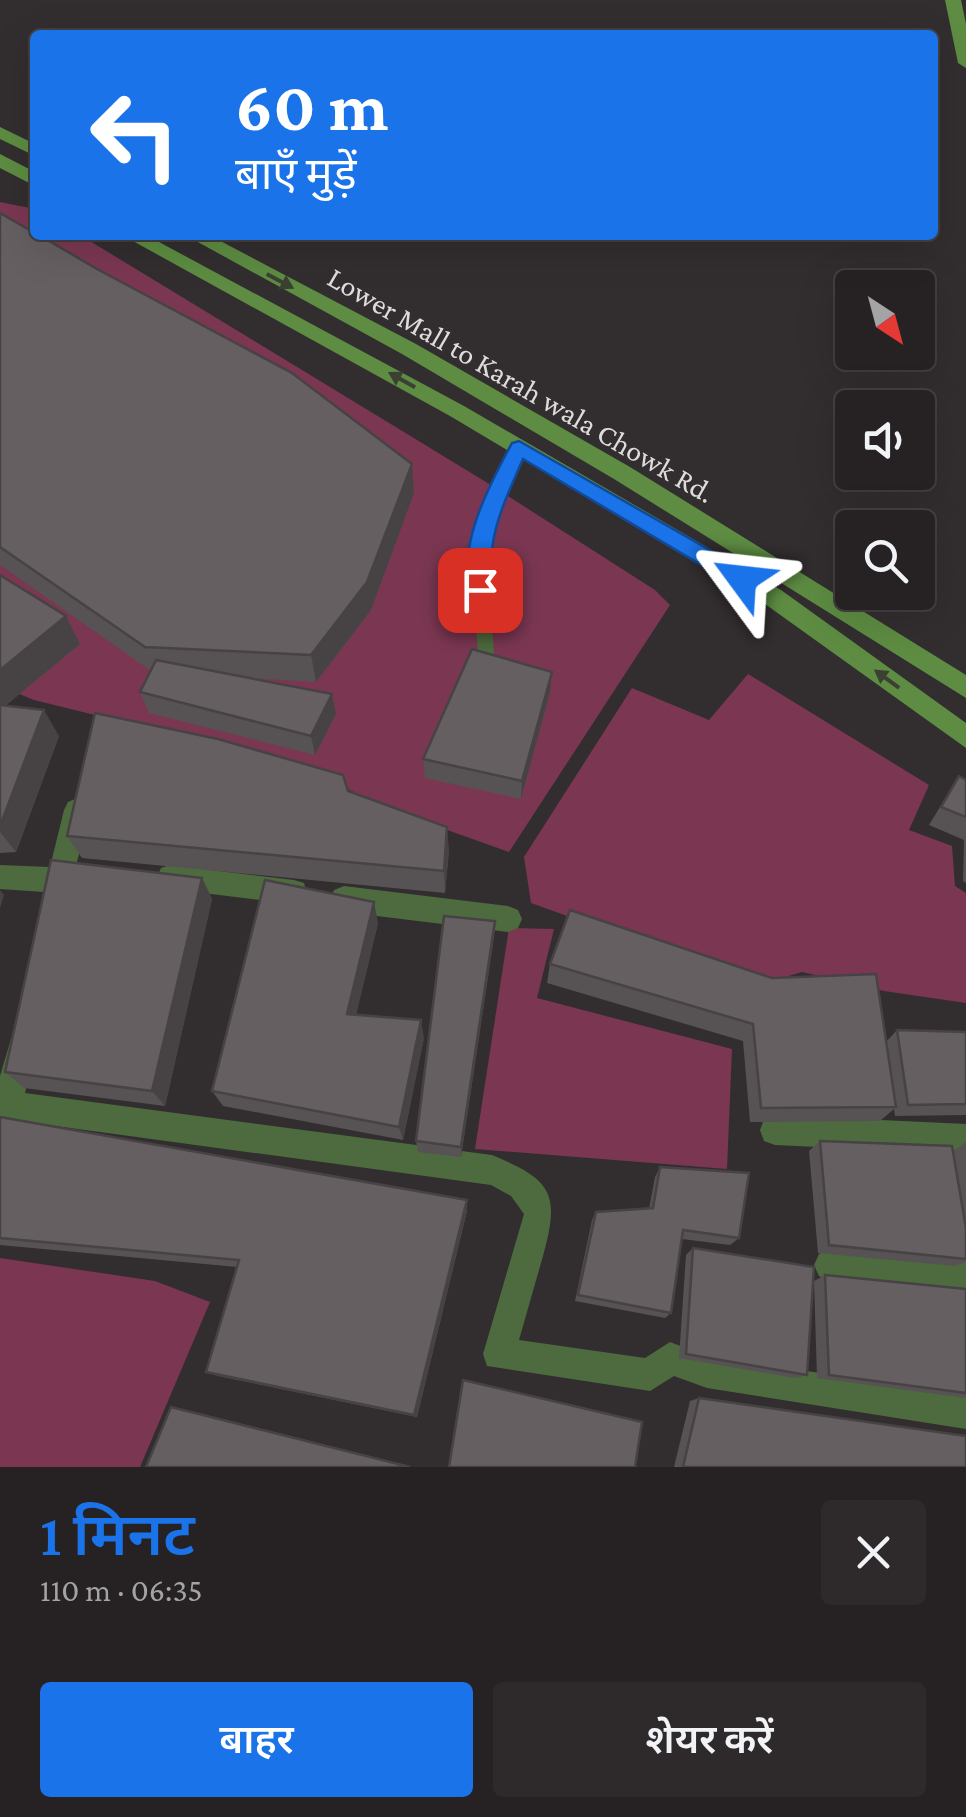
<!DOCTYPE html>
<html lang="hi">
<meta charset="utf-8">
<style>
:root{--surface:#262223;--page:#2e2a2b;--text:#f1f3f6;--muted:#a4a4a6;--line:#423f41;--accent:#1a73e8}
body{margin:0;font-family:"Crimson Pro","Noto Sans Devanagari",serif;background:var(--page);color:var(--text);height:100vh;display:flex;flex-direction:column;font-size:38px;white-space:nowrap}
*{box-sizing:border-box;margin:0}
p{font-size:32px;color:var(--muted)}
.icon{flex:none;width:55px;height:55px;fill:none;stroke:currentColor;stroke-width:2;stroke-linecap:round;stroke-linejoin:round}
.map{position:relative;height:1467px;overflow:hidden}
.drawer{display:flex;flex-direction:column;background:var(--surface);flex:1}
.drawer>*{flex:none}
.banner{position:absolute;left:30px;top:30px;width:908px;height:210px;border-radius:10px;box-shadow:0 10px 40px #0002,0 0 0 2px var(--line);background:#1a73e8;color:#fff;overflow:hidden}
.needle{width:65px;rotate:144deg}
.tools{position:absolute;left:835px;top:270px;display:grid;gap:20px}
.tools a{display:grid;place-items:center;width:100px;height:100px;border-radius:10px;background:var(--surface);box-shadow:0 10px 40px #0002,0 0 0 2px var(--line);font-size:50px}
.pin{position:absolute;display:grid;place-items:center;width:85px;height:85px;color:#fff;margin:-42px;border-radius:20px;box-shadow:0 5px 15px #0006}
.me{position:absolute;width:110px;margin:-55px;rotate:300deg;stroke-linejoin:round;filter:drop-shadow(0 0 8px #0008)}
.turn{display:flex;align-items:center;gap:35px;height:210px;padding:0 40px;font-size:45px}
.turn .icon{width:130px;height:130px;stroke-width:2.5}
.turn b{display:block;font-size:70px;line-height:85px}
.round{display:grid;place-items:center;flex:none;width:105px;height:105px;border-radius:10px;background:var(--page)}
.overview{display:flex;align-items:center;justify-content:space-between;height:170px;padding:0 40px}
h1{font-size:60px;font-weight:600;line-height:75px;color:var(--accent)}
.button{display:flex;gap:20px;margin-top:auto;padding:20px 40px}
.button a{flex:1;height:115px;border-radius:10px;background:var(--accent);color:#fff;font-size:40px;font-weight:600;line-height:115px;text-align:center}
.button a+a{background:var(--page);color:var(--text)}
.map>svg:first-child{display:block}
.green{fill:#7b3752}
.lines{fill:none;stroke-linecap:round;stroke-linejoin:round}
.service{fill:#4d6b3e;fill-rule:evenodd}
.minor{fill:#4d6b3e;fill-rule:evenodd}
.secondary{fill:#5d8c42;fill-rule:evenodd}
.wall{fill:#575253}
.shaded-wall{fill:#474244}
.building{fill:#655f61;stroke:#474244;stroke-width:2.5}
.oneway{fill:#3b4033}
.route{fill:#1a73e8;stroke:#114b97;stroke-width:2.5}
.labels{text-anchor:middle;stroke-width:10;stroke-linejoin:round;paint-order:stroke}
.street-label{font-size:30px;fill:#dedbdc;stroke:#322d2f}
</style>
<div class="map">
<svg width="966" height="1467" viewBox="0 0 966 1467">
<rect width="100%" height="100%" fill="#322d2f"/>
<!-- green -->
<g class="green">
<path d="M0,202L35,209V235H80L486,482L655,590L670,605L509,852L377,805L310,768L34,700L0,686Z"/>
<path d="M748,674L929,785L909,830L952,846L955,886L966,893V1003L884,991L802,972L759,985L531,903L524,857L632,688L709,720Z"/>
<path d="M509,928L554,929L537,998L732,1049L727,1169L475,1149Z"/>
<path d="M0,1258L155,1281L210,1302L140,1467H0Z"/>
</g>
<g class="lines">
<!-- service -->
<path class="service" d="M519,442L527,448L494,517L487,564L494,652L492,657H480L478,652L471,564L478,517L511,448Z"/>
<!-- minor -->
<g class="minor">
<path d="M77,798L86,802L90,810L67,902L57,905L47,902L44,892L0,889V865L50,867L64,810L68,802Z"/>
<path d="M170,865L294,880L304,883L307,892L304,901L294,904L170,889L161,886L157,877L161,868Z"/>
<path d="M344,886L508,906L518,910L522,919L518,928L508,932L344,912L334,908L330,899L334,890Z"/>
<path d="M21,1035L31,1039L35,1049L25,1093L492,1155C553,1180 560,1194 543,1256C535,1284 527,1312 519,1340L645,1358L670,1342L707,1356L966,1395V1429L707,1388L674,1376L650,1391L487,1366L483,1354L524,1214L511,1196L491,1185L19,1121L11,1148L0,1152V1076L11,1039Z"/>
<path d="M775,1115L966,1124V1154L775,1145L764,1141L760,1130L764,1119Z"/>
<path d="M830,1249L966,1259V1291L830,1281L819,1276L814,1265L819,1254Z"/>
</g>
<!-- secondary -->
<g class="secondary">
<path d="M945,0H961L966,24V68L958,63Z"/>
<path d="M0,127L35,144V156L0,139Z"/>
<path d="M0,154L35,172V186L0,168Z"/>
<path d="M122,235H146L464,406L781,590L966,723V748L765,604L450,416Z"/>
<path d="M185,235H209L416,344L630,467L966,675V698L614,479L402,354Z"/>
</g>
</g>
<!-- wall -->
<g class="wall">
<path d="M0,213L414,493L371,610L316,682L252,678L332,694L336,714L315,755L149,713L140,692L151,671L0,565Z"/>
<path d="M0,575L66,616L80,644L5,706L59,736L16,852L0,853Z"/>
<path d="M550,692L521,799L425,778L423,759Z"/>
<path d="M959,776L966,780V883L963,881L964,840L929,825Z"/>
<path d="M348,791L449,850L445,893L82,858L67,836Z"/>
<path d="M202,878L212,899L165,1106L24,1088L5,1072Z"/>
<path d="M378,923L356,1015L424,1038L403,1140L223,1106L212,1091Z"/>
<path d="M494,937L461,1157L418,1152L416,1141Z"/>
<path d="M550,964L886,1042L897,1030L966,1032V1115L895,1116L894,1109L880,1121L750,1122L743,1041L547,983Z"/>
<path d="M0,1117L467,1200V1211L417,1417L218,1376L206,1372L237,1267L0,1245Z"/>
<path d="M820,1141L953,1151L966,1142V1262L955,1266L818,1253L809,1151Z"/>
<path d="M660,1167L739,1238L730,1245L682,1239L671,1313L665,1318L575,1301L592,1220L596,1212L649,1209L655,1177Z"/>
<path d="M693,1248L807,1375L795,1378L679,1358L686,1255Z"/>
<path d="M825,1275L966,1289V1398L817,1378L814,1281Z"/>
<path d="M699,1398L966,1467H674L690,1401Z"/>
</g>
<!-- shaded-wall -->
<g class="shaded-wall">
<path d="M412,464L414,493L371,610L316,682L311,655Z"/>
<path d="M66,616L80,644L0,710V670Z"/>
<path d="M552,672L550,692L521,799L522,781Z"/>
<path d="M332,694L336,714L315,755L311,736Z"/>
<path d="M44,710L59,736L16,852L0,832V826Z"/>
<path d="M447,827L449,850L445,893L444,871Z"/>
<path d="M202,878L212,899L165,1106L152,1091Z"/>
<path d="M0,890L4,895L0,908Z"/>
<path d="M374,902L378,923L352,1031L347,1014Z"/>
<path d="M495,921L494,937L461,1157V1147Z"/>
<path d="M421,1020L424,1038L403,1140L399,1127Z"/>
<path d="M467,1200V1211L417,1417L414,1415Z"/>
</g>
<!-- building -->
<g class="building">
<path d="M0,213L35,233V235H39L97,269L292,373L412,464L367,582L311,655L145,647L0,547Z"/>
<path d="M0,575L66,616L0,670Z"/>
<path d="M472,649L552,672L522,781L423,759Z"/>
<path d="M156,660L332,694L311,736L140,692Z"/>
<path d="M0,705L44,710L0,826Z"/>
<path d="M95,713L218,739L343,775L348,791L447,827L444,871L67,836Z"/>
<path d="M959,776L966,780V817L941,807Z"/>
<path d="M51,860L202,878L152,1091L5,1072Z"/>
<path d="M265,880L374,902L347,1014L421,1020L399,1127L212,1091Z"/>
<path d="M570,910L772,978L876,974L896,1107L761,1108L753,1024L550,964Z"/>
<path d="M444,916L495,921L461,1147L416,1141Z"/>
<path d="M897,1030L966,1032V1104L908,1105Z"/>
<path d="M0,1117L467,1200L414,1415L206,1372L239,1260L0,1238Z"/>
<path d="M820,1141L952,1146L966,1228V1259L829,1245Z"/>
<path d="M660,1167L749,1173L739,1238L683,1230L671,1313L578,1295L596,1212L653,1208Z"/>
<path d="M693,1248L814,1267L807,1375L686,1354Z"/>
<path d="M825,1275L966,1289V1393L829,1375Z"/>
<path d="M463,1380L642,1422L635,1467H449Z"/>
<path d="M699,1398L966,1436V1467H683Z"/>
<path d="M171,1407L410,1467H146Z"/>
</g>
<!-- one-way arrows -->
<defs><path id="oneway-solid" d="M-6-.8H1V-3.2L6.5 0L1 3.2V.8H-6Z" transform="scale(2.5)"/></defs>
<g class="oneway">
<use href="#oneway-solid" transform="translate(280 281) rotate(28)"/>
<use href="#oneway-solid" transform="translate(402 380) rotate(-151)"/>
<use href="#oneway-solid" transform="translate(887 679) rotate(-144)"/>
</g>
<!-- route -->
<path class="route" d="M519,441L750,573L753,579L750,585H735L523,459C502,506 487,537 491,590L480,599L473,596C453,551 491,482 512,443Z"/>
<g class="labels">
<!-- street labels -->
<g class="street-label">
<text transform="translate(521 385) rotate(30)" y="10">Lower Mall to Karah wala Chowk Rd.</text>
</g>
</g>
</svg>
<div class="tools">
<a><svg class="needle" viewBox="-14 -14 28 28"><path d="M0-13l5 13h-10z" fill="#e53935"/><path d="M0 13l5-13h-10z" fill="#a4a4a6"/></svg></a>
<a><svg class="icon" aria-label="sound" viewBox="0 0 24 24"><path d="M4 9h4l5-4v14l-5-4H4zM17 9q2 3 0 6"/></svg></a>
<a><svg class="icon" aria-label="search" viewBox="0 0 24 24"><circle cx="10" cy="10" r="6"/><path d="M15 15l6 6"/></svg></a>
</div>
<div class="pin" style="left:480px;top:590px;background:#d93025"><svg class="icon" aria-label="arrive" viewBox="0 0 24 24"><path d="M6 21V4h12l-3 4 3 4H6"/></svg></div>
<svg class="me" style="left:742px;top:579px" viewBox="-20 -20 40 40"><path d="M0-17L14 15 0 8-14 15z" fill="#1a73e8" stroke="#fff" stroke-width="4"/></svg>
<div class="banner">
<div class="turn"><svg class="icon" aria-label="left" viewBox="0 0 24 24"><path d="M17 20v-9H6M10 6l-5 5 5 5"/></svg><div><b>60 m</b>बाएँ मुड़ें</div></div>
</div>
</div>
<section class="drawer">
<div class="overview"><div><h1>1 मिनट</h1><p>110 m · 06:35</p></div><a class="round"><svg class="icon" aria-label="close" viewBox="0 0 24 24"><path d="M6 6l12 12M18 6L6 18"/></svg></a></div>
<div class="button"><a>बाहर</a><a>शेयर करें</a></div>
</section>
